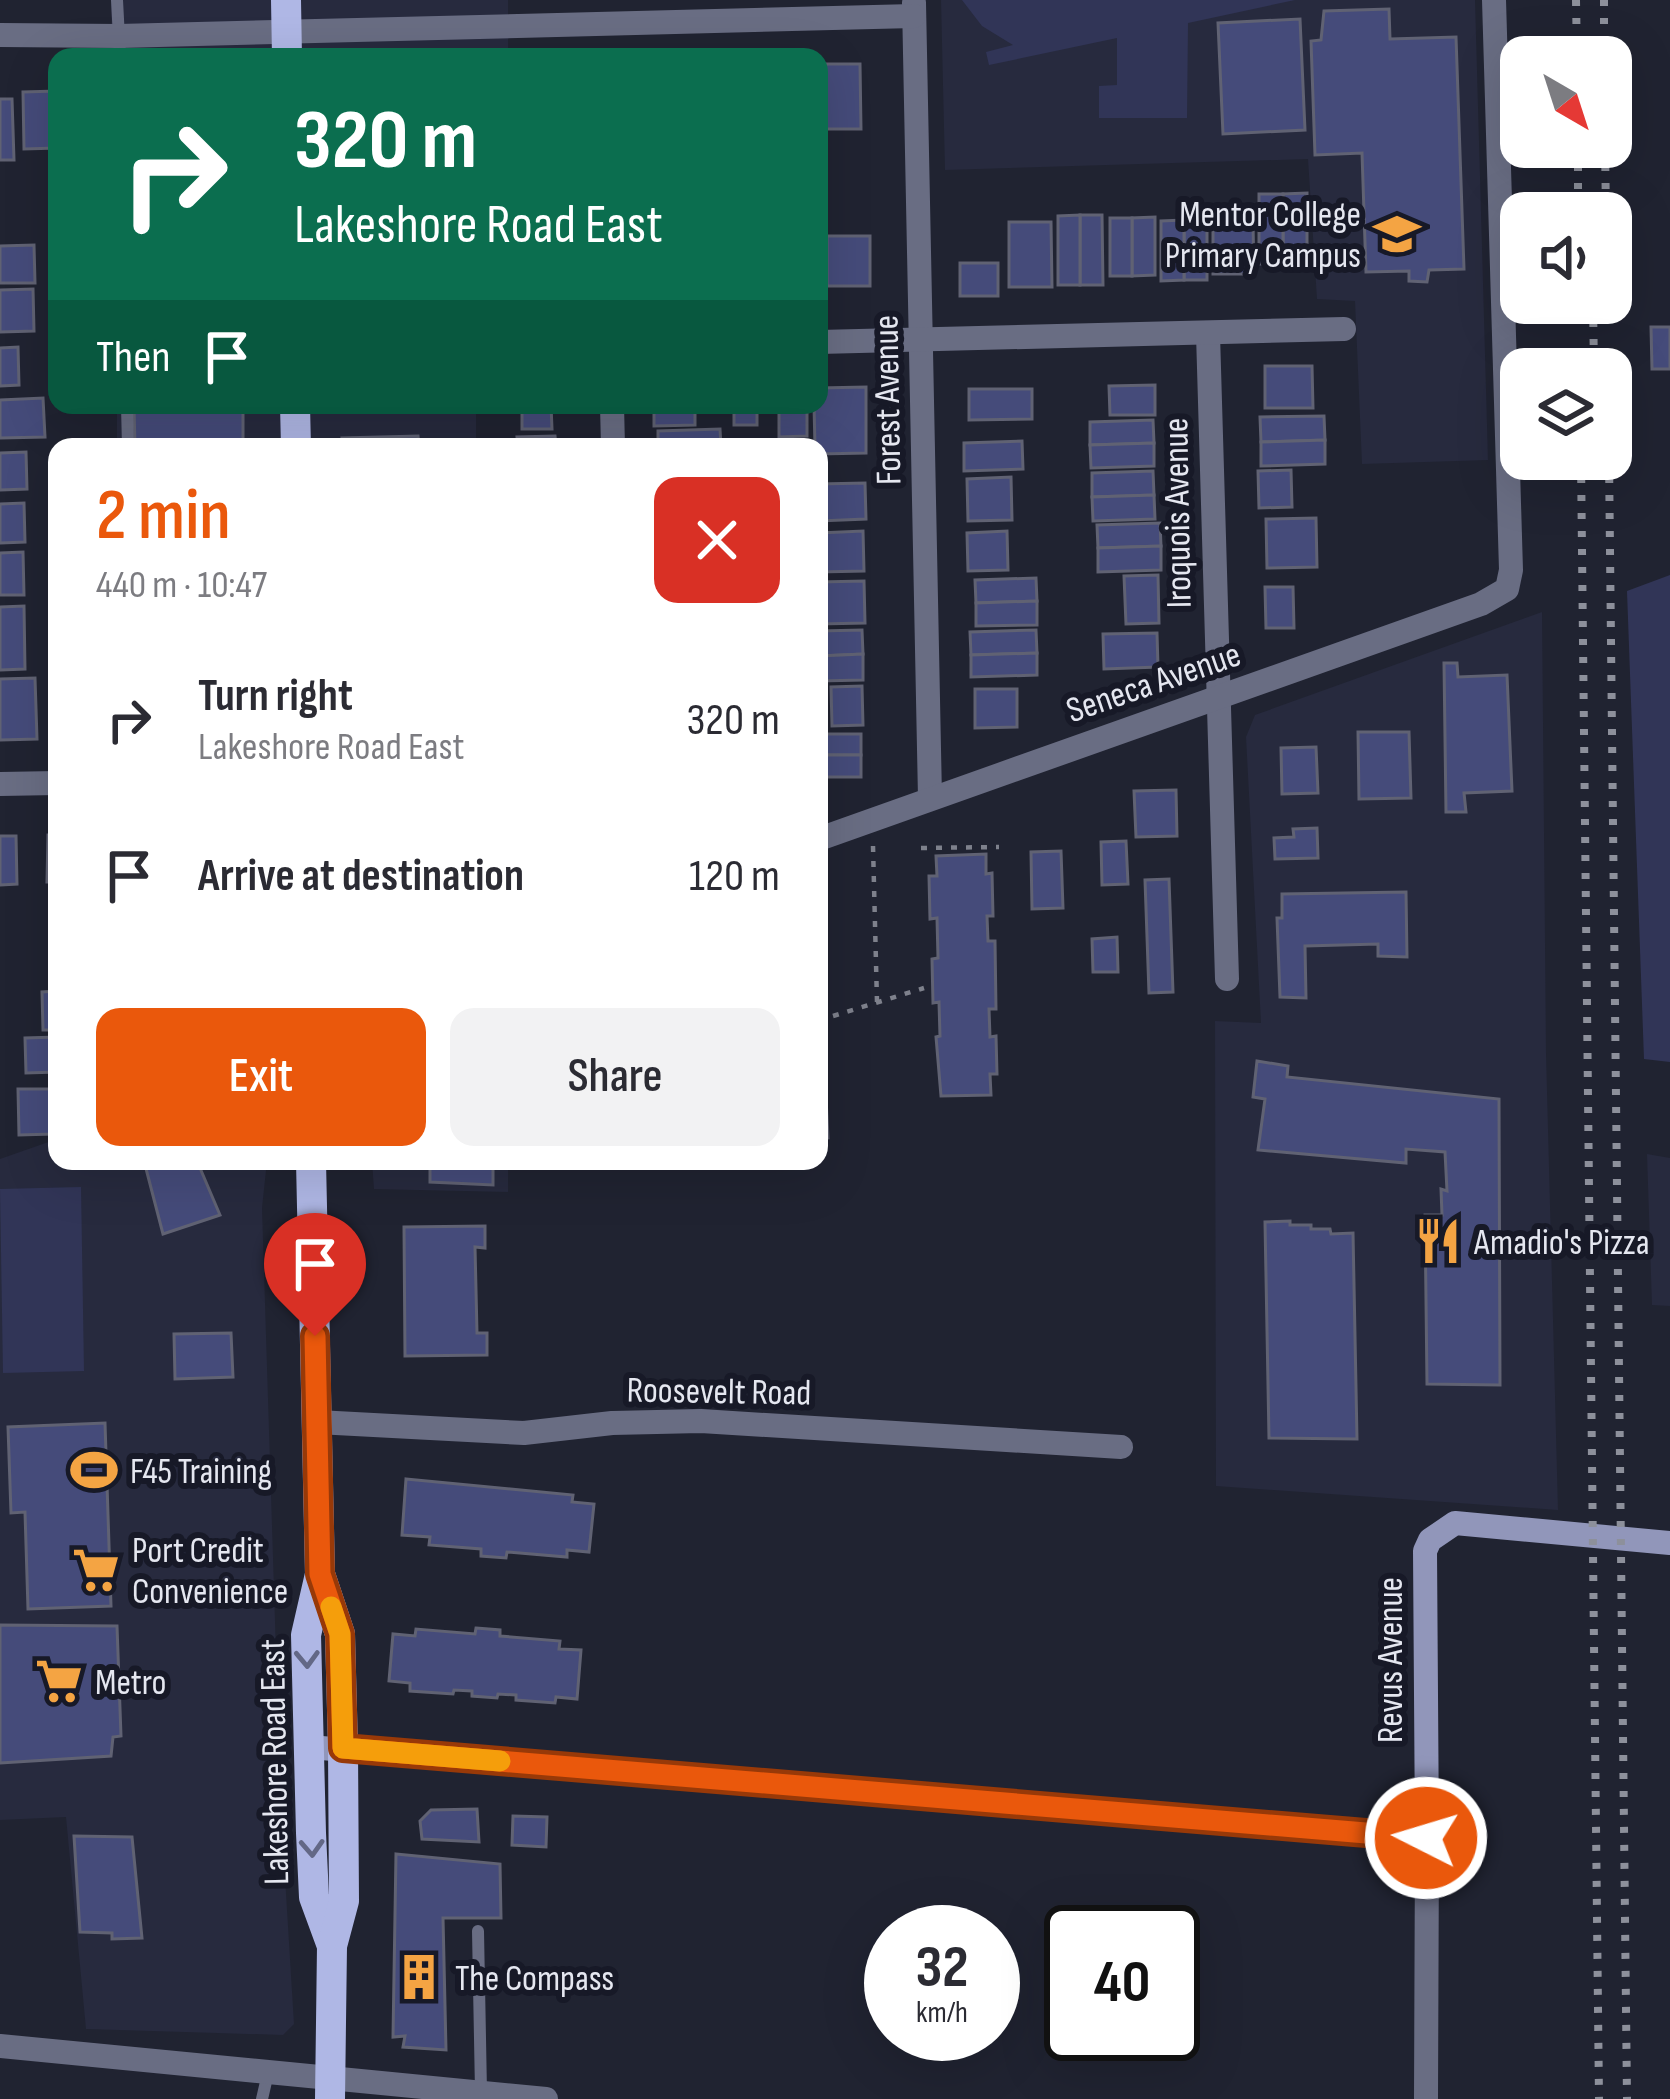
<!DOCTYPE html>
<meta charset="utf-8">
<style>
:root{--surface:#fff;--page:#f2f2f3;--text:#2b2b33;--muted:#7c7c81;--accent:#ea580c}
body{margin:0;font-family:"Sofia Sans Condensed",sans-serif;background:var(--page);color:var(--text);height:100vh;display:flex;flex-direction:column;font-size:45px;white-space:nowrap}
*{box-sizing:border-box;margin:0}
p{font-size:39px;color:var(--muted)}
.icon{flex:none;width:66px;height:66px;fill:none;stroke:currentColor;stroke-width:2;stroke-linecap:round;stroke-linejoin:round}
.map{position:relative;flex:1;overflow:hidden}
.drawer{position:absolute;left:48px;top:438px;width:780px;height:732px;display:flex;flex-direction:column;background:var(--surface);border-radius:24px;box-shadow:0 12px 48px #0002}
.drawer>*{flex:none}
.guide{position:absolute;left:48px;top:48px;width:780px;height:366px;border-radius:24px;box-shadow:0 12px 48px #0002;background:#0b6e4f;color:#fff;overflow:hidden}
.needle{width:78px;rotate:141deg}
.tools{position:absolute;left:1500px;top:36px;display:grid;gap:24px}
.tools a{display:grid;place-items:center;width:132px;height:132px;border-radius:24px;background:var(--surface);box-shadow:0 12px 48px #0002;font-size:60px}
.speed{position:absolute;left:864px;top:1905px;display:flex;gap:24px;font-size:60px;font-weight:700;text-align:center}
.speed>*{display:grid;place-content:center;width:156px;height:156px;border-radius:50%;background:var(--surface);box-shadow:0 12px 48px #0002;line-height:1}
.speed small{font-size:30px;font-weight:400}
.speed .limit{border:6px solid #111;border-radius:18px;background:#fff;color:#111}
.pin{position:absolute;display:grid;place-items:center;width:102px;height:102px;color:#fff;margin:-123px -51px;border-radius:50% 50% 50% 0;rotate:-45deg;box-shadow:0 0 12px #0007}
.pin .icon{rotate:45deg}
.me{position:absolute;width:132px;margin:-66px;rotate:275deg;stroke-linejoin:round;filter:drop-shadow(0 0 9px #0008)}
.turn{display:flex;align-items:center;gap:42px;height:252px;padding:0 48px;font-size:54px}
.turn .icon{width:156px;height:156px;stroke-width:2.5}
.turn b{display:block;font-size:84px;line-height:102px}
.then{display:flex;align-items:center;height:114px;padding:0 48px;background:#0003;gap:24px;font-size:45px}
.round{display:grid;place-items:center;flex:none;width:126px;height:126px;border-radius:24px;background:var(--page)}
.headline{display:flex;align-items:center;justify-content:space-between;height:204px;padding:0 48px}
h1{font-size:72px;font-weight:600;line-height:90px;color:var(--accent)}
.cta{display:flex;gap:24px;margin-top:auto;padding:24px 48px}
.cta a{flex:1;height:138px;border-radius:24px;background:var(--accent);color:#fff;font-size:48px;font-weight:600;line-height:138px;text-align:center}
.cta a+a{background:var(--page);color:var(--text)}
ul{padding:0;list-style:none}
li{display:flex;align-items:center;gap:36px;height:156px;padding:0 48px}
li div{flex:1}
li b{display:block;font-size:45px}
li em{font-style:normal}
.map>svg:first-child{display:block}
.built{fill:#272a3e}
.green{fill:#313557}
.building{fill:#454b7a;stroke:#606273;stroke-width:3}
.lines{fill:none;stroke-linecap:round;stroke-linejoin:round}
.path{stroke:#7e818c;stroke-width:4.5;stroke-dasharray:6 9;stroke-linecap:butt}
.lane{stroke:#696d83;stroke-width:12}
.street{stroke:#696d83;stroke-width:24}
.secondary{stroke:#9196ba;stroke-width:24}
.primary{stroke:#afb7e5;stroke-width:30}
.rail{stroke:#8d909b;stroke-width:8;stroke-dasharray:6 12;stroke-linecap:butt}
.oneway{stroke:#636886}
.route-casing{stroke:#983908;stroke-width:30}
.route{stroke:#ea580c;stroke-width:21}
.slow{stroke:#f59e0b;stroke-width:21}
.labels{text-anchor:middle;stroke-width:12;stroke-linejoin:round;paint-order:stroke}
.poi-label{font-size:36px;fill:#e5e7f0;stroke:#171927;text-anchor:start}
.street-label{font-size:36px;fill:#e5e7f0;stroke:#171927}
</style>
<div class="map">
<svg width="1670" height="2099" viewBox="0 0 1670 2099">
<rect width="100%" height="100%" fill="#202331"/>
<!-- built -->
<g class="built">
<path d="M111,0H508V57H112Z"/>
<path d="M941,0H1475L1488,460L1362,464L1355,301L1317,299L1308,159L945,170Z"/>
<rect x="117" y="405" width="359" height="42"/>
<path d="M1542,612L1546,1053L1558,1510L1216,1486L1215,1021L1261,1023L1246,737L1255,715Z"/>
<path d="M57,1139V1161H267L262,1208L281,1812L294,2024L283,2035L86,2029L66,1817L0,1820V1159Z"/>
<path d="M1647,1154L1670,1158V1306L1652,1305Z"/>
<path d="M372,1161H508V1192L374,1189Z"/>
</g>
<!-- green -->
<g class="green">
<path d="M962,0H1295L1188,23L1187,118H1099V86L1117,85V38L989,65L986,52L1013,45L982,26Z"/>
<path d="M1670,575V1062L1644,1059L1627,591Z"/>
<path d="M81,1187L84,1371L3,1373L0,1189Z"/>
</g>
<!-- building -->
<g class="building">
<path d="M1389,9L1390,39L1456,37L1464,269L1429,270L1427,282L1409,281V271L1366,272L1362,153L1315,155L1311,41L1321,40L1324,11Z"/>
<path d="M1300,19L1305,130L1223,134L1218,23Z"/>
<path d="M820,64H860L861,129H820Z"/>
<path d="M57,91V148L24,149L23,92Z"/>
<path d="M0,99H12L14,160H0Z"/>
<path d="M1307,193V264H1283V194Z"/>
<rect x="1259" y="194" width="24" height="70"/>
<path d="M1080,215H1102L1103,285H1080Z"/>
<path d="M1080,215V285H1058V216Z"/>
<path d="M1155,217V275L1132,276V218Z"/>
<rect x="1110" y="218" width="22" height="58"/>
<rect x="1184" y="220" width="23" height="60"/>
<path d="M1184,220V280L1161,281V221Z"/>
<path d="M1009,222H1051L1052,287H1009Z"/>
<path d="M1213,224H1253L1254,274H1213Z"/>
<rect x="827" y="236" width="43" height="50"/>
<path d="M34,245L35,283H0V246Z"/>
<rect x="960" y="263" width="38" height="33"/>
<path d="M33,289L34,331L0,332V290Z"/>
<path d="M1651,327H1670V369H1652Z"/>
<path d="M18,347L19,385L0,386V348Z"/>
<path d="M1265,366H1312L1313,408H1265Z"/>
<path d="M1155,385V415H1110L1109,386Z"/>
<path d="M866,387V453L819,454V447H815L814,405H819V388Z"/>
<path d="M969,389H1032V419L969,420Z"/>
<path d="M43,398L45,437L0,438V400Z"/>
<path d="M243,405V445L135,447L134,406Z"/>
<path d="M522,405H551L552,429H522Z"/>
<path d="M654,405H695V425L654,426Z"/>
<rect x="734" y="405" width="23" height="20"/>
<path d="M779,405H807V436L779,437Z"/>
<path d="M1324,416L1325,440L1261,442L1260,417Z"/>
<path d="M1153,420L1154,443L1090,445V422Z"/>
<path d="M720,429L721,447H658V431Z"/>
<path d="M418,436L419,447H343L342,438Z"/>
<path d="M555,436L556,447H518L517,437Z"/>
<path d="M1325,440V464L1261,466V442Z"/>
<path d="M1022,441L1023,469L964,471V443Z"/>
<path d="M1154,443V466L1091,468L1090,445Z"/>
<path d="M26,452L27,489L0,490V453Z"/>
<path d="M1291,470L1292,507L1259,508L1258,471Z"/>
<path d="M1153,471L1154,495L1092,497V473Z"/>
<path d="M1011,477L1012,520L968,521L967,479Z"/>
<path d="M865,483L866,519L819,521V484Z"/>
<path d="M1154,495L1155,519L1093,521L1092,497Z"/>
<path d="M24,503L25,542L0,543V504Z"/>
<path d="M1316,518L1317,567L1267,568L1266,519Z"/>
<path d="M1160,523L1161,546L1098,548L1097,525Z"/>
<path d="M863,531L864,571L819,572V533Z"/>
<path d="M1007,531L1008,570L968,571L967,533Z"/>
<path d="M1161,546V570L1098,572V548Z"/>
<path d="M23,552L24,595H0V553Z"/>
<path d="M1158,575L1159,623L1126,624L1124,576Z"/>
<path d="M1036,578L1037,601L976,603L975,580Z"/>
<path d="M864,581L865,623L819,624V582Z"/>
<path d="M1265,587H1293L1294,628H1266Z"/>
<path d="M1037,601V625L976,626V603Z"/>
<path d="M24,606L25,669L0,670V607Z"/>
<path d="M862,630L863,654L819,656V631Z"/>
<path d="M1036,630L1037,653L971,655L970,632Z"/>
<path d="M1157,633L1158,667L1104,669L1103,634Z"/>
<path d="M1037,653V675L971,677V655Z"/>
<path d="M863,654V680L819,681V656Z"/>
<path d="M1444,663H1457L1458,677L1507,675L1512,791L1464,793L1466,812H1446Z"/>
<path d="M35,678L37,739L0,740V679Z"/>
<path d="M862,686L863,725L832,726L831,687Z"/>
<path d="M975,689H1017V727L975,728Z"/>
<path d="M1358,732H1409L1411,798L1359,799Z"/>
<rect x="819" y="734" width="42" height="21"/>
<path d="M1316,747L1318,793L1282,794L1281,748Z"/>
<rect x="819" y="755" width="42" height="22"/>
<path d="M1176,790L1177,836L1136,837L1134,791Z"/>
<path d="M1317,828L1318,858L1275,859L1274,838L1294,837L1293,829Z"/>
<path d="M48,835H57V882H47Z"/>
<path d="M0,836H16L17,884L0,885Z"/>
<path d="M1126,841L1128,884L1102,885L1101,842Z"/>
<path d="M1061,851L1063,908L1032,909L1031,852Z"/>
<path d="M986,854V874L992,873L993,916H987L988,941H995L996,1009H989L990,1037L996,1036L997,1074H990L991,1095L941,1096L936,1037L940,1036L939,1002L933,1003L932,959L938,958L937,918L930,919L929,876H937L936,856Z"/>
<path d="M1169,879L1173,992L1149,993L1145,880Z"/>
<path d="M1406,892L1407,957L1378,956V944L1305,946L1306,998L1280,997L1277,918H1282V894Z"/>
<path d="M1117,937L1118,972H1093L1092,939Z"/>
<path d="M57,991V1030H43L42,992Z"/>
<path d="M57,1037V1072L26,1073L25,1038Z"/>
<path d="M1257,1061L1288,1066L1287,1077L1499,1099L1500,1385L1427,1384L1425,1215H1442L1441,1189L1447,1191L1445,1152L1406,1149V1163L1258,1150L1265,1099L1253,1097Z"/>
<path d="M18,1089H51L53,1134L19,1135Z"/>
<path d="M826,1097L828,1138L820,1139L819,1159V1098Z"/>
<path d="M144,1161H197L220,1215L163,1234Z"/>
<path d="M430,1161H493V1185L430,1182Z"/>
<path d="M1290,1221V1225H1311V1229H1330L1331,1234L1353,1233L1357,1439L1269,1438L1265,1222Z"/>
<path d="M485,1226V1248L475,1247L477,1333H487V1355L405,1356L404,1227Z"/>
<path d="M231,1333L233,1377L175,1379L174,1334Z"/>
<path d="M105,1423L111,1606L28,1609L25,1512L11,1513L8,1427Z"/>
<path d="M406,1479L573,1495L572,1502L594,1504L589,1552L567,1550V1557L507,1552L506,1558L481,1556V1549L429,1545L430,1537L402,1535Z"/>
<path d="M0,1625L117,1626L121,1736L113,1737L111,1756L0,1763Z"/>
<path d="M476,1628L500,1630V1636L560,1641L559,1649L581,1650L577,1699L556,1697L555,1703L516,1700V1695L498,1694L497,1698L472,1696V1691L454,1690L453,1694L410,1691V1683L389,1681L393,1634L415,1636L416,1629L475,1634Z"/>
<path d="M477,1809L479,1842L422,1839L420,1821L431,1810Z"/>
<path d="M513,1816L547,1817L546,1847L512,1845Z"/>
<path d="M74,1836L132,1837L142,1938L112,1939V1933L80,1932Z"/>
<path d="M396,1854L500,1864L501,1918H443L446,2050L403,2047L405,2036L393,2037Z"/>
</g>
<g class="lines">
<!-- path -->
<g class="path">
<path d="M873,846L877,1002"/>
<path d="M921,848L999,847"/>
<path d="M819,908H830"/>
<path d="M833,1016L924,988"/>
</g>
<!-- lane -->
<g class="lane">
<path d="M117,0L120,57"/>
<path d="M127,405L128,447"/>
<path d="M478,1931L481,2092"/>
<path d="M262,2099L268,2073"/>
</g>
<!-- street -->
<g class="street">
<path d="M914,3L930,798"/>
<path d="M0,35L119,36L914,16"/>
<path d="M1208,334L1227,979"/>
<path d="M819,342L1344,329"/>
<path d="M612,405L613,447"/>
<path d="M0,784L57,783"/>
<path d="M819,839L1481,604L1507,589L1511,570L1494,0"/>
<path d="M317,1422L524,1433L612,1423L701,1421L1121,1447"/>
<path d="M0,2046L546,2099"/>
<path d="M1426,2099L1427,1838"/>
</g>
<!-- secondary -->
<path class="secondary" d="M309,1747L1427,1838L1425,1551L1430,1540L1455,1523L1670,1543"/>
<!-- primary -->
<g class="primary">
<path d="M286,0L287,57"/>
<path d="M295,405L296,447"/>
<path d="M311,1161L320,1574L306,1635L311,1833L314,1897L332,1946"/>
<path d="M320,1574L340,1634L343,1748L344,1901L332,1946L330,2099"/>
</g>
<!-- rail -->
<g class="rail">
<path d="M1576,0L1577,57"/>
<path d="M1604,0V57"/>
<path d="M1578,147V213"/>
<path d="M1605,147L1606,213"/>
<path d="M1593,303L1594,369"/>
<path d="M1581,459L1599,2099"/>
<path d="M1609,459L1627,2099"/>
</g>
</g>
<!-- one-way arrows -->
<defs><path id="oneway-chevron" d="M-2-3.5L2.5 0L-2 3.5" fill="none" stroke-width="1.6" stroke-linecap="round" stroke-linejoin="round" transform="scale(3)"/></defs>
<g class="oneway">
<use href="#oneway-chevron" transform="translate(307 1659) rotate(88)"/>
<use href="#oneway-chevron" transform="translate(312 1848) rotate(87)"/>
</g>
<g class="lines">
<defs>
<path id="route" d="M315,1336L320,1574L340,1634L343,1748L1426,1838"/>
</defs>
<!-- route casing -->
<use href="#route" class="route-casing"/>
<!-- route -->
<use href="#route" class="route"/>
<!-- slow -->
<path class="slow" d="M331,1607L340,1634L343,1748L500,1761"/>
</g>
<!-- icons -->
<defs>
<symbol id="school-bare" viewBox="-9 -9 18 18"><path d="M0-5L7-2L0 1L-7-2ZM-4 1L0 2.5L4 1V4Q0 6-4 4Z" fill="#f4a443" stroke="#171927" stroke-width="2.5" paint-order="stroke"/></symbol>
<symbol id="restaurant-bare" viewBox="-9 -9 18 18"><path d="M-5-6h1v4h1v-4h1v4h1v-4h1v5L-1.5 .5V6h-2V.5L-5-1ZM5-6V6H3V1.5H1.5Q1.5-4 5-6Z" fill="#f4a443" stroke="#171927" stroke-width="2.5" paint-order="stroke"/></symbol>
<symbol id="stadium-bare" viewBox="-9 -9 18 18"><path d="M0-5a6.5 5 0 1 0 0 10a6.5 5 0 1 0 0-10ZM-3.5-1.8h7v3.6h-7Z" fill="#f4a443" stroke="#171927" stroke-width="2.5" paint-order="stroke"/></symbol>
<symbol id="supermarket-bare" viewBox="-9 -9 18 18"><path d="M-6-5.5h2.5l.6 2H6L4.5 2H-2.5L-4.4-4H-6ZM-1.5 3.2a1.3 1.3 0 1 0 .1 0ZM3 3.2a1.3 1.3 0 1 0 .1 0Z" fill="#f4a443" stroke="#171927" stroke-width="2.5" paint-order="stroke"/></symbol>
<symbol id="building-bare" viewBox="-9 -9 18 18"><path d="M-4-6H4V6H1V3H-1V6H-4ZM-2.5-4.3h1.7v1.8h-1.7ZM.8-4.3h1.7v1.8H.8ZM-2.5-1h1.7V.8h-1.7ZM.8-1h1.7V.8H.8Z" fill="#f4a443" stroke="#171927" stroke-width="2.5" paint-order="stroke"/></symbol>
</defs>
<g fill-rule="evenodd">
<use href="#school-bare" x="1364" y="201" width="66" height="66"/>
<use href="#restaurant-bare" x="1405" y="1208" width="66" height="66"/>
<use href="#stadium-bare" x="61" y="1437" width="66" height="66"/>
<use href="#supermarket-bare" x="63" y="1537" width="66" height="66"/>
<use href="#supermarket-bare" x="26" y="1648" width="66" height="66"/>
<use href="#building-bare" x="386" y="1944" width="66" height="66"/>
</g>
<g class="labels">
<!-- poi labels -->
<g class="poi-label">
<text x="1361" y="226" text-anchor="end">Mentor College<tspan x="1361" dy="41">Primary Campus</tspan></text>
<text x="1474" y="1254">Amadio's Pizza</text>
<text x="130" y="1483">F45 Training</text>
<text x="132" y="1562">Port Credit<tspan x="132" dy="41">Convenience</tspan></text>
<text x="95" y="1694">Metro</text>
<text x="455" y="1990">The Compass</text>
</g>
<!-- street labels -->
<g class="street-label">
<text transform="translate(886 400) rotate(-91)" y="13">Forest Avenue</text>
<text transform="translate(1176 513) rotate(-91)" y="13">Iroquois Avenue</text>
<text transform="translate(1153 681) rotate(-19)" y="13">Seneca Avenue</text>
<text transform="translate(719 1390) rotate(1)" y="13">Roosevelt Road</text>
<text transform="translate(1389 1660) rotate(-90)" y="13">Revus Avenue</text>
<text transform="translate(273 1762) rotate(-91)" y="13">Lakeshore Road East</text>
</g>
</g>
</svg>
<div class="tools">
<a><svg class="needle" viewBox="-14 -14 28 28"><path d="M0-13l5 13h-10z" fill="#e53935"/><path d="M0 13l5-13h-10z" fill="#7c7c81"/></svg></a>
<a><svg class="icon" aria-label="sound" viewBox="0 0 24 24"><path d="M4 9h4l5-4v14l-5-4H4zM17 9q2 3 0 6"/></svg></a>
<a><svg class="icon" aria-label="layers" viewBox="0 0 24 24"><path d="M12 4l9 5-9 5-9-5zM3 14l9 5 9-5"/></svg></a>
</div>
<div class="speed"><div>32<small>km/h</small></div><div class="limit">40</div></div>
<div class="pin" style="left:315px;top:1336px;background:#d93025"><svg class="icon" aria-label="arrive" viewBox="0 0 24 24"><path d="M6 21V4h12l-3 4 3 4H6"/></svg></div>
<svg class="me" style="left:1426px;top:1838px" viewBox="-20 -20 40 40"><circle r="17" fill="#ea580c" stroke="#fff" stroke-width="3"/><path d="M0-11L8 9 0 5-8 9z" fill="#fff"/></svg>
<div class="guide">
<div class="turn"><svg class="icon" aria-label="right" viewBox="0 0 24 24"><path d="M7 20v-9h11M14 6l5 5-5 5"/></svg><div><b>320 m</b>Lakeshore Road East</div></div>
<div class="then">Then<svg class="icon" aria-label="arrive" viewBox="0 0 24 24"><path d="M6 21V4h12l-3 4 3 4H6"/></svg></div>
</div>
<section class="drawer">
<div class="headline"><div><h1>2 min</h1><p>440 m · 10:47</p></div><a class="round" style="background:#d93025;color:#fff"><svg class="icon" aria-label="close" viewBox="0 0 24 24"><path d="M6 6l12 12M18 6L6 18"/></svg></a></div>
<ul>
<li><svg class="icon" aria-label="right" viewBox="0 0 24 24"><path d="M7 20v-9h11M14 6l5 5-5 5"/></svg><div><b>Turn right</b><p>Lakeshore Road East</p></div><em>320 m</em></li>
<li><svg class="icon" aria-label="arrive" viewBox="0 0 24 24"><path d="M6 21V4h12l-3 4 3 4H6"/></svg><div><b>Arrive at destination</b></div><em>120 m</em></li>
</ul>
<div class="cta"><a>Exit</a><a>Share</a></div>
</section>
</div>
